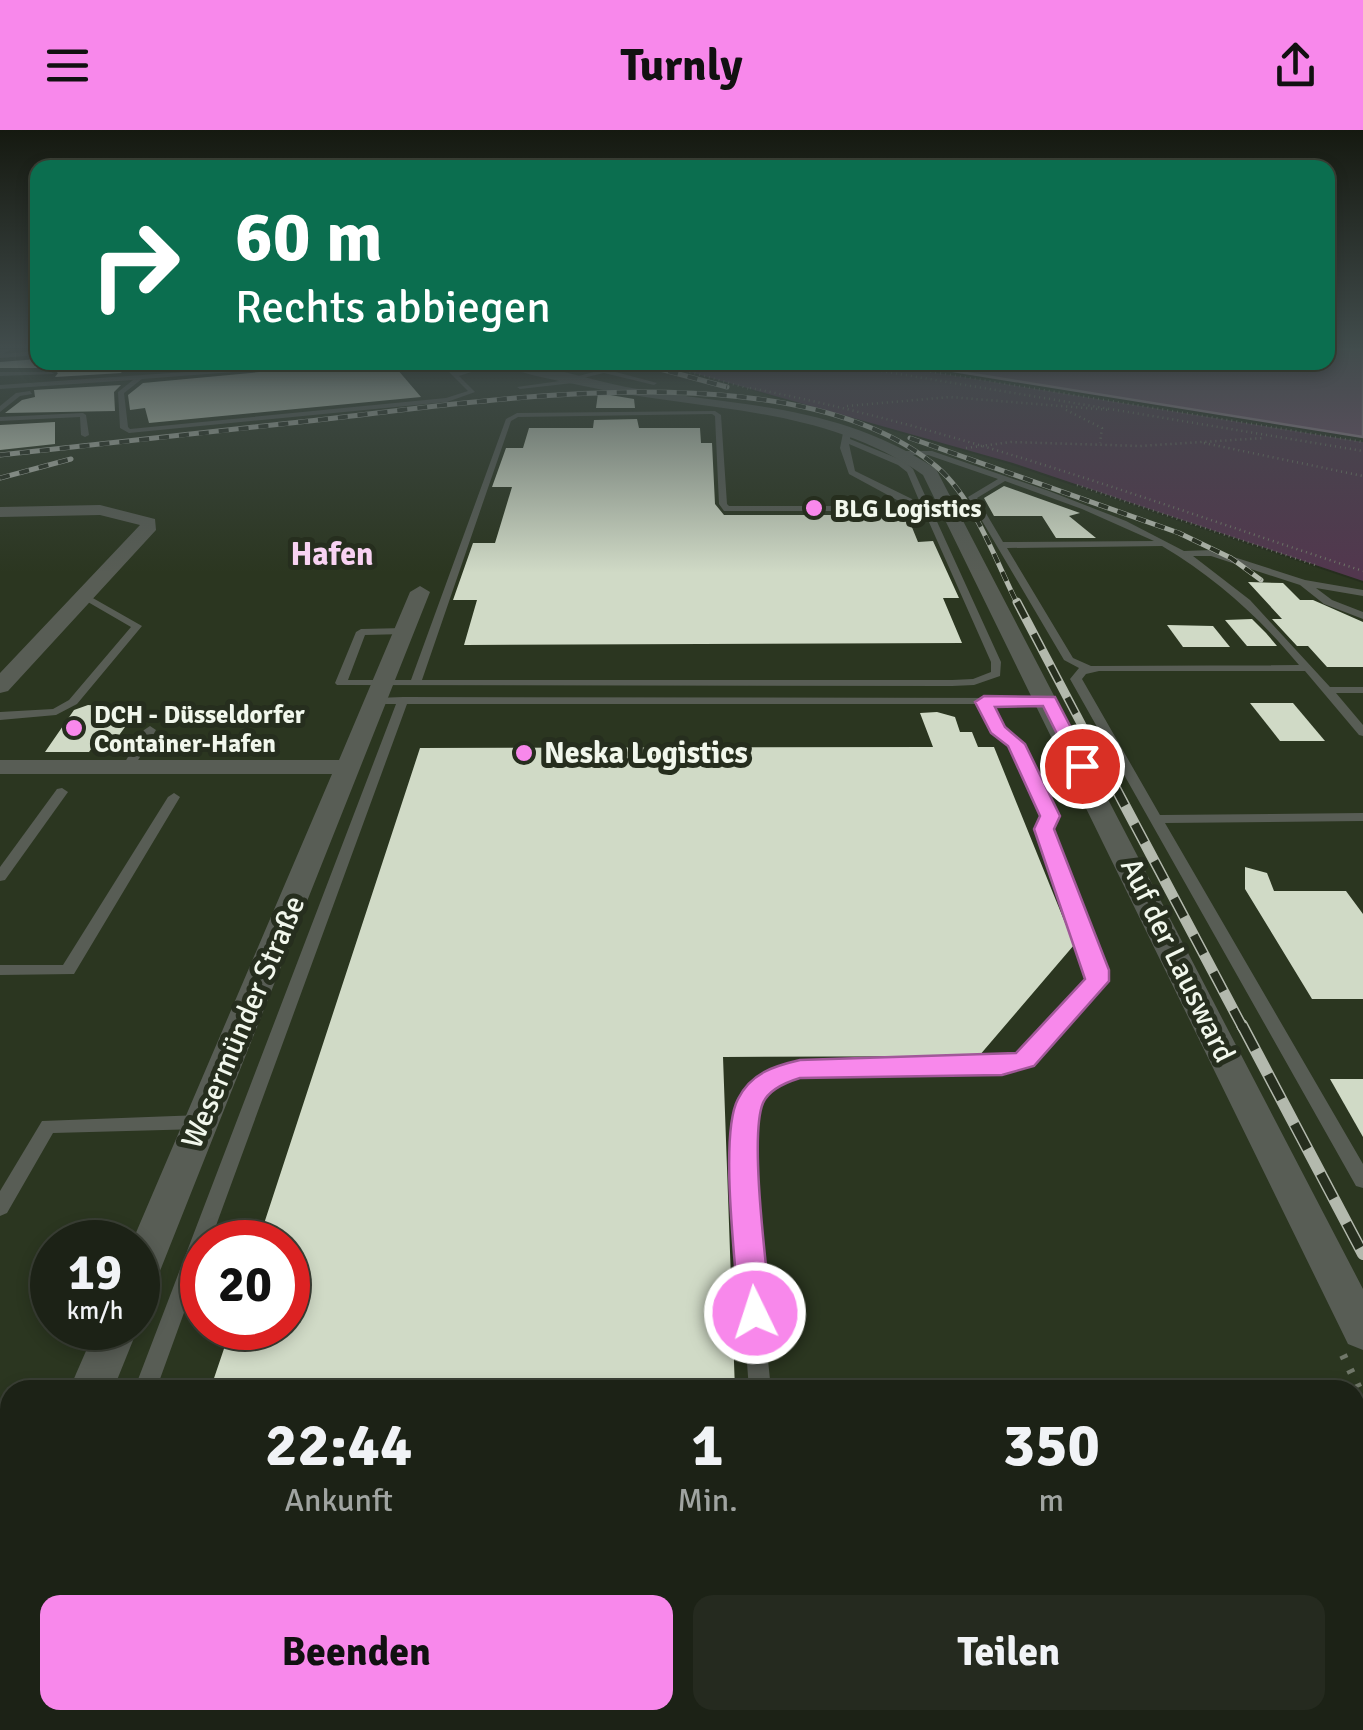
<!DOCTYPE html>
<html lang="de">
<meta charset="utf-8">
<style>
:root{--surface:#1c2216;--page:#252a1f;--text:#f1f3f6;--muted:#a0a4a1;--line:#3a3f35;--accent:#f888eb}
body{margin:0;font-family:Signika,sans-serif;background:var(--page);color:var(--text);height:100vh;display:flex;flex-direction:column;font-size:38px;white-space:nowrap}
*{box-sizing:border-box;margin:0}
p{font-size:32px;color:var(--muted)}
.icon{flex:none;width:55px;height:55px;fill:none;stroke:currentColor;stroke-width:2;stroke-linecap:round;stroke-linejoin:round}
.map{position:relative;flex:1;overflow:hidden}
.details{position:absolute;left:0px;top:1250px;width:1365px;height:350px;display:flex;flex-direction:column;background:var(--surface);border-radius:30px 30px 0 0;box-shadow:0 5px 15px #0003,0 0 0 2px var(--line)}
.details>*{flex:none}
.hud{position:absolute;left:30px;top:30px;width:1305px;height:210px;border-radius:20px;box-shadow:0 5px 15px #0003,0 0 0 2px var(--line);background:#0b6e4f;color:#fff;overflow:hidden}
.speed{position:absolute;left:30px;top:1090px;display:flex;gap:20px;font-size:50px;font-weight:700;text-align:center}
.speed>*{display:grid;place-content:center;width:130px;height:130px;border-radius:50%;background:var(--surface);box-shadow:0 5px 15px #0003,0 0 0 2px var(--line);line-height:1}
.speed small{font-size:25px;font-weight:400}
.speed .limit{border:15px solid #d22;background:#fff;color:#111}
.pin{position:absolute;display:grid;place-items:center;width:85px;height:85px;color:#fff;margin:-42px;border:5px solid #fff;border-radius:50%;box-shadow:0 2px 10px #0007}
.me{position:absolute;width:110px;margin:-55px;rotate:356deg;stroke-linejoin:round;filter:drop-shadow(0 0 8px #0008)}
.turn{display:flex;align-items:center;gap:35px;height:210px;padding:0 40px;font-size:45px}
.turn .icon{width:130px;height:130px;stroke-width:2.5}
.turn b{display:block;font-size:70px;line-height:85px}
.eta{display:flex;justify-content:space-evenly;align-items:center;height:170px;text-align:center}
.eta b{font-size:60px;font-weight:700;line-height:70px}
.cta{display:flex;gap:20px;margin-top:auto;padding:20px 40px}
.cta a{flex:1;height:115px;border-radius:20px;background:var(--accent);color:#111;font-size:40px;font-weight:700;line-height:115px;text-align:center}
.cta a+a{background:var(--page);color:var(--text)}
header{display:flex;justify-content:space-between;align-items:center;height:130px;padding:0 40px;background:var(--accent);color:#111;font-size:45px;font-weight:700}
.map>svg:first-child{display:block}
.built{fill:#2b3620;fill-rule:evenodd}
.green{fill:#52374e}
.water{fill:#73516e;stroke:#998394;stroke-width:2.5}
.building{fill:#d0dac6}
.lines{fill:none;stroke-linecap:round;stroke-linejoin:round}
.path-far1{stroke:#707769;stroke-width:2.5;stroke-dasharray:1 4;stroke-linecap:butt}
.path{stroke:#707769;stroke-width:8;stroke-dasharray:4 12;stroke-linecap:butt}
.service{fill:#585d55;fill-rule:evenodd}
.minor{fill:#585d55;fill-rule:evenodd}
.rail-far3-casing{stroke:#b3b9ad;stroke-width:5}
.rail-far2-casing{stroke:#b3b9ad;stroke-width:9}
.rail-far1-casing{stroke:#b3b9ad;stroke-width:11}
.rail-casing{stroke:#b3b9ad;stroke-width:12}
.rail-far3{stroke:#262e1e;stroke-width:4;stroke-dasharray:10;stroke-linecap:butt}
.rail-far2{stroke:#262e1e;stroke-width:6;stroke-dasharray:18;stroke-linecap:butt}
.rail-far1{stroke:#262e1e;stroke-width:8;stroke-dasharray:21;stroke-linecap:butt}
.rail{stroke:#262e1e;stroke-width:9;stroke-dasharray:28;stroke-linecap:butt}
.route{fill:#f888eb;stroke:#a15899;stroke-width:2.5}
.poi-dot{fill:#f888eb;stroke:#262e1e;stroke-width:4}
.labels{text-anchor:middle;stroke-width:10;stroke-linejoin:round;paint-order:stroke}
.far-poi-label{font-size:25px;font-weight:bold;fill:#f1f7ec;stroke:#262e1e;text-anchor:start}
.poi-label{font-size:30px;font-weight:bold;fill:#f1f7ec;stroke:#262e1e;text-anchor:start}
.street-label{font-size:30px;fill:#f1f7ec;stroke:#262e1e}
.far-district-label{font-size:32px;font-weight:bold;fill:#f8d2f2;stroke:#262e1e}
</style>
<header><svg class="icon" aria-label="menu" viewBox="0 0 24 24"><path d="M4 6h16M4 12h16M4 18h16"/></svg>Turnly<svg class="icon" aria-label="share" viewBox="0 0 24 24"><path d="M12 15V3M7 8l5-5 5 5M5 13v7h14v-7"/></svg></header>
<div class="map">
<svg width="1363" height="1600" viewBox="0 0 1363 1600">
<rect width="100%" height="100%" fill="#262e1e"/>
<!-- built -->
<path class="built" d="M0,219H37L38,232L655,233L1009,334L1363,453V1600H0ZM52,1112H138V1198H52ZM202,1112H288V1198H202ZM10,1260H1355V1590H10Z"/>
<!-- green -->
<path class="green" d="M658,233H876L1363,312V451L1013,333Z"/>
<!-- water -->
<path class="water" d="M1328,219H1363V307L904,233L1328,232Z"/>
<!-- building -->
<g class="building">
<path d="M38,229V232H124L118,240L122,243L55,247L58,243L51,238H0V232Z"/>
<path d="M367,232H391L421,267L149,293L145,278L130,280L128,265L143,253Z"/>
<path d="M121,255L114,262L115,281L5,283L22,270L35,267L34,260Z"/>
<path d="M598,263L634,269L635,278H596Z"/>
<path d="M637,289L639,298H700L701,313H712L715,374L724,385H907L918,412L933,411L959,468H943L962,513L464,515L477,470H453L473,413H495L512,357H492L506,318H523L529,298H593L594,290Z"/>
<path d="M55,292V314L0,320V295Z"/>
<path d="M1004,356L1080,383L1069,386L1096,408H1056L1042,386H994L984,368Z"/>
<path d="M1248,452L1283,453L1300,470H1313L1363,492V537H1327L1308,516H1297L1272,489H1282Z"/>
<path d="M1252,489L1266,503L1277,516H1247L1225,490Z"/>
<path d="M1167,495L1213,496L1230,517H1183Z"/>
<path d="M1250,573H1293L1325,611H1280Z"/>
<path d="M88,575L138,579L112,615H94L89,622H45L74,580Z"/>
<path d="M937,582L955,587L960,602H972L978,617H994L1074,815L979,926L723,927L735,1260H210L231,1198H288V1112H258L420,618L933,617L920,583Z"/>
<path d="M1245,737L1267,743L1274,761H1346L1363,784V869H1312L1245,759Z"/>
<path d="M1330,949H1363V1007Z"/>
</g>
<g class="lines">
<!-- path-far1 -->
<g class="path-far1">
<path d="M656,232L750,259"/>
<path d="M827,232L1363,321"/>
<path d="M871,232L1363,312"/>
<path d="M750,258C959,298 1161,375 1363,441"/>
<path d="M847,276L950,267L1110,280"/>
<path d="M1066,280L1102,298L1100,313"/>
<path d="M1204,313L1363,346"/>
<path d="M966,318L1011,312L1140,316L1264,308"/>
<path d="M1077,355L1318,436"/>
</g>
<!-- path -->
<path class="path" d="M1343,1225L1363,1267"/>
<!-- service -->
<g class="service">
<path d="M38,221V225L0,228V224Z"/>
<path d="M326,232H363L142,249L124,263L128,297L130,299L446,268L468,261L439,232H446L456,242L491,232H502L459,246L475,262L447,272L129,303L120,298L118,262L133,250L0,259V255Z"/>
<path d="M535,232H546L525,240L522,238Z"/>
<path d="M598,232L621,236V238L612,241L657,253L654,255L604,243L583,248L585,250L582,252L520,259L517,257L574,249L575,247L612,237Z"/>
<path d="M124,236L180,237L183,239H122Z"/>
<path d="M0,242H51L54,244L0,246Z"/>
<path d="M30,261L32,264L20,266L0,282V276L16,263Z"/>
<path d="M715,281L721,285L727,374L729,376H908L849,344L840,318L843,303L847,301L851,303L850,309L904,331L913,339L1001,532L1000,546L974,555L952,556L337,555L335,553L356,502L361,499L404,498L409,501L404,504L365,505L348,550H411L506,289L517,283ZM712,284L715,286L719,374L724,381H924L991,532V542L973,549L952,550H422L511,291L518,287ZM849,314L898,335L907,342L921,375L916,376L912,369L855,341Z"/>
<path d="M83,283L86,285L89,305L85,307L81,305L80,287L0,291V287Z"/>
<path d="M902,321H932L1049,361L1126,391L1184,421L1212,420L1305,450L1363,460V466L1316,458L1332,470L1363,482V489L1324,474L1300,455L1211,426H1193L1250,470L1330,557H1363V563H1336L1363,595V606L1359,605L1305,541H1099L1086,544L1082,549L1160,685L1363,683V691L1165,693L1363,1034V1058L1356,1056L1070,549L1079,538L1064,530L968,367L998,349L928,325H905ZM1005,351L1082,379L1154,411L1003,412L977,368ZM1162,416C1216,448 1259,487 1299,535L1091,536L1073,528L1007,418Z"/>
<path d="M84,463L142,496L77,574L56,585L0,590V582L53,579L69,570L131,497L81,468V464Z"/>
<path d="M403,567L1049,568L1055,571L1049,574H991L1003,597L1022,613L1057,686L1051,699L1105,840V851L1043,923L1031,933L1003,942L800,945C786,949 769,955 761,968C739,1004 767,1209 771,1260H749L738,1110L735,1024L736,992L741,971L748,960L765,945L800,933L1003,930L1019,925L1031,915L1089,850V840L1037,699L1043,686L1011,615L994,602L980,574H407L210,1112H202V1133L156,1260H134L396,574H376L370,571L376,568Z"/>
<path d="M150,596L156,600L134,637L128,641L124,640L122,637L144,600Z"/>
<path d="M62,658L68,662L5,750L0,751V737L57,659Z"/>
<path d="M174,663L180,667L74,844L0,845V835H63L168,667Z"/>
<path d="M201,985L207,987L210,992L207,997L201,999L53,1003L7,1083L0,1086V1061L42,991Z"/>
<path d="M19,1590H47L44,1600H16Z"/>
<path d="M797,1590H825L826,1600H798Z"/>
<path d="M892,1590H920L922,1600H894Z"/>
</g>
<!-- minor -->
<g class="minor">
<path d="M0,219H11L0,226Z"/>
<path d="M498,232C541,232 584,249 626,257C739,277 837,273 936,339L1363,1159V1220L1348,1214L923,345C820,273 697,282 579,255C553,249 521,245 498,232Z"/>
<path d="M100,375L155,389L156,400L8,561L0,563V543L140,395L100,385L0,387V377Z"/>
<path d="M420,456L430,462L158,1146L152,1158L138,1163V1112H132L332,644H0V630H339L410,462Z"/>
<path d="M96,1198H138L113,1260H69Z"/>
<path d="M10,1432V1503L0,1508V1436Z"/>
</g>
<defs>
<g id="rail-far3">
<path d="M649,236L727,257"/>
<path d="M910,308L1179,403L1231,428L1261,450"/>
<path d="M0,325C103,314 206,303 309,291C481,272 788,219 932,333C973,364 995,430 1018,475"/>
<path d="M0,348L71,329"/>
</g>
<path id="rail-far2" d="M1017,472L1116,660"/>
<path id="rail-far1" d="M1115,657L1243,898"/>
<path id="rail" d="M1242,895L1363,1124"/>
</defs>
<!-- rail-far3 casing -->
<use href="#rail-far3" class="rail-far3-casing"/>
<!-- rail-far2 casing -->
<use href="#rail-far2" class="rail-far2-casing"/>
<!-- rail-far1 casing -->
<use href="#rail-far1" class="rail-far1-casing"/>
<!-- rail casing -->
<use href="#rail" class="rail-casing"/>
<!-- rail-far3 -->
<use href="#rail-far3" class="rail-far3"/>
<!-- rail-far2 -->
<use href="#rail-far2" class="rail-far2"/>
<!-- rail-far1 -->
<use href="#rail-far1" class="rail-far1"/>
<!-- rail -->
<use href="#rail" class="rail"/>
</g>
<!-- sky -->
<linearGradient id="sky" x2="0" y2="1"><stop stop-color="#151910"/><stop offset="0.49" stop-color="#414c4c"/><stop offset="1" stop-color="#414c4c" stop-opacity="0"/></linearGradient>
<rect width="1363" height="443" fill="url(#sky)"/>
<!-- route -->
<path class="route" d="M1055,567L1091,636L1088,640H1075L1043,576L995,577L1005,597L1025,614L1060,686L1054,699L1109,840V851L1034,936L1002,945L800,948C787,952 769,959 763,973C749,1006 767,1141 771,1183L766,1193L755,1197L744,1193L739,1183C736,1138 719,1004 738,969C751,943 774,936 800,930L1016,923L1085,849L1034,699L1040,686L1008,616L991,603L975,572L984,566Z"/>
<!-- markers -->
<g class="poi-dot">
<circle cx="814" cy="378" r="10"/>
<circle cx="74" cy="598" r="10"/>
<circle cx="524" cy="623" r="10"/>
</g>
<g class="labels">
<!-- far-poi labels -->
<g class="far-poi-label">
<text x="834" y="387">BLG Logistics</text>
<text x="94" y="593">DCH - Düsseldorfer<tspan x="94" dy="29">Container-Hafen</tspan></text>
</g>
<!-- poi labels -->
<g class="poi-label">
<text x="544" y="633">Neska Logistics</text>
</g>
<!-- street labels -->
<g class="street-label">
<text transform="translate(1178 830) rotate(64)" y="10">Auf der Lausward</text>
<text transform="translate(243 892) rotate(-67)" y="10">Wesermünder Straße</text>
</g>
<!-- far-district labels -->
<g class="far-district-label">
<text x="332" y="435">Hafen</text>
</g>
</g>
</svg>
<div class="speed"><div>19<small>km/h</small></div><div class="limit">20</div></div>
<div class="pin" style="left:1082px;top:636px;background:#d93025"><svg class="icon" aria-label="arrive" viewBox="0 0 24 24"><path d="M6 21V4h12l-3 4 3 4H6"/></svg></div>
<svg class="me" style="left:755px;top:1183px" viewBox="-20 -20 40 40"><circle r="17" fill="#f888eb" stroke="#fff" stroke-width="3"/><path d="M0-11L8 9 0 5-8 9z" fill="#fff"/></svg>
<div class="hud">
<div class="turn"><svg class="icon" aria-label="right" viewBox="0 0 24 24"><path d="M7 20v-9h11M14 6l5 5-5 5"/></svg><div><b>60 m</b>Rechts abbiegen</div></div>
</div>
<section class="details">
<div class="eta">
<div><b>22:44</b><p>Ankunft</p></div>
<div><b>1</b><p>Min.</p></div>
<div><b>350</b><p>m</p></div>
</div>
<div class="cta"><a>Beenden</a><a>Teilen</a></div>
</section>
</div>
